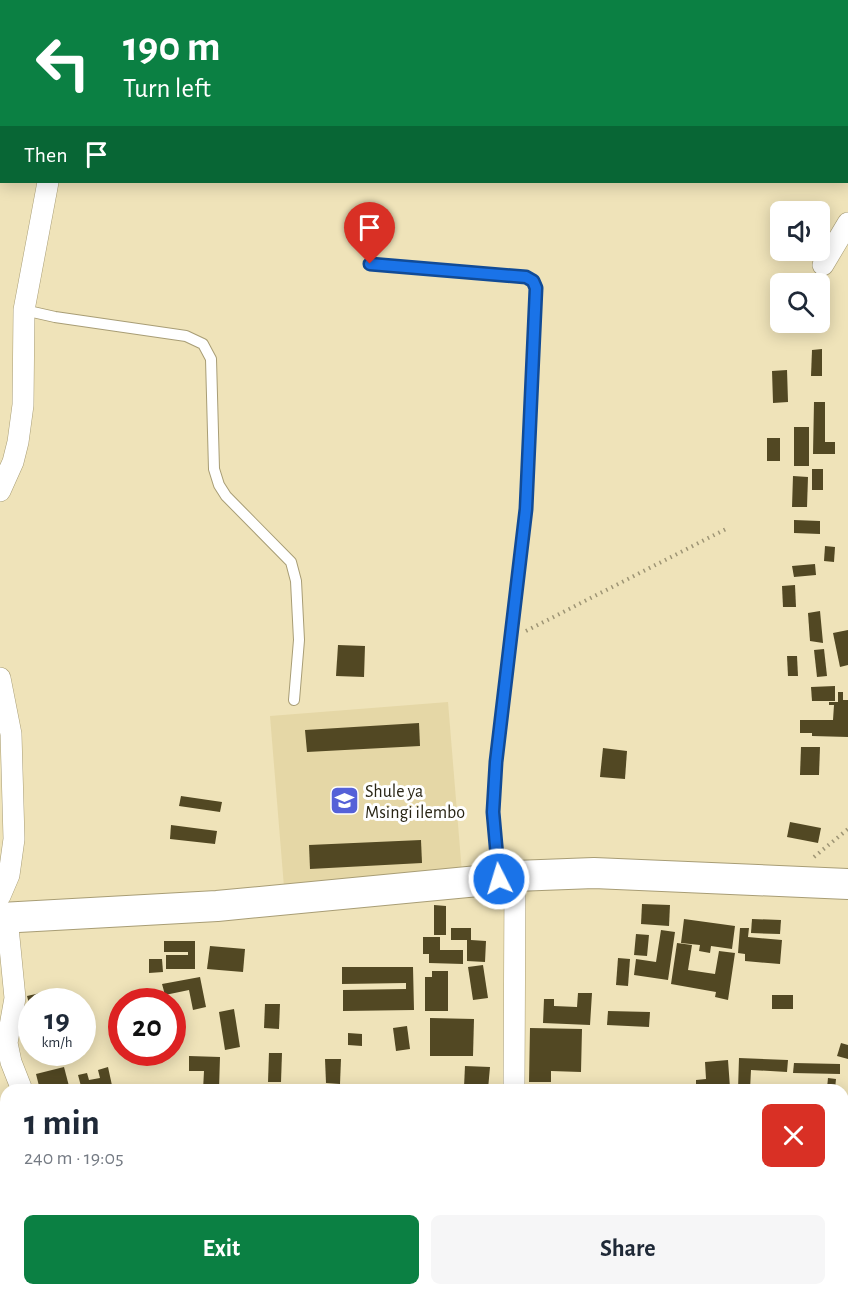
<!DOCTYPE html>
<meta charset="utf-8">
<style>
:root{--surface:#fff;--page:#f6f6f7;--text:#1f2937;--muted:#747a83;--accent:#0b8043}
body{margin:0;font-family:"Alegreya Sans",sans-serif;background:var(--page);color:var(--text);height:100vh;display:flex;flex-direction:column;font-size:22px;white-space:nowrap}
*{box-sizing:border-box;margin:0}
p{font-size:20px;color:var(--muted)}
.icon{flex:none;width:33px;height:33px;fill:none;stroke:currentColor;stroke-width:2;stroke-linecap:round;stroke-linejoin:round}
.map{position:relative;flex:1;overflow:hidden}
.drawer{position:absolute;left:0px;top:1084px;width:849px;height:212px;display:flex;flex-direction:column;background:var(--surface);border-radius:18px 18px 0 0;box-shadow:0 3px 15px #0003}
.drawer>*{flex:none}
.guide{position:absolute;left:0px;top:0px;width:849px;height:183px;box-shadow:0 3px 15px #0003;background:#0b8043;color:#fff;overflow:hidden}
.controls{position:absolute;left:770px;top:201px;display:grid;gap:12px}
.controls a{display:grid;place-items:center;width:60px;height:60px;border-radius:9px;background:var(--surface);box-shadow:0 3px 15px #0003;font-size:30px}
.speed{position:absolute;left:18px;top:988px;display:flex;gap:12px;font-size:30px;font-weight:700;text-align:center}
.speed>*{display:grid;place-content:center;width:78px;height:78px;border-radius:50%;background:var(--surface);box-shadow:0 3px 15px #0003;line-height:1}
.speed small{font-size:15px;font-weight:400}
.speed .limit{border:9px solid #d22;background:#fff;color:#111}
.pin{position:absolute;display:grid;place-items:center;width:51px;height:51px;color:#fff;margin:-62px -26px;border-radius:50% 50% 50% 0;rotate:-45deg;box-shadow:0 0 6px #0007}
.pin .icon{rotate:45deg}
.me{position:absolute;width:66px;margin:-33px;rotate:355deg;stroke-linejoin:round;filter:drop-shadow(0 0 4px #0008)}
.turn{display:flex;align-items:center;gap:21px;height:126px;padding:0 24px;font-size:27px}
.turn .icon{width:78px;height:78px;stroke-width:2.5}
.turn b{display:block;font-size:42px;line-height:51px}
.then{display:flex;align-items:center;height:57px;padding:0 24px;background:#0003;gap:12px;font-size:22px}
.round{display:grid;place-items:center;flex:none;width:63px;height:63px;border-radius:9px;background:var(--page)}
.overview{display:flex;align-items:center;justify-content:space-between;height:102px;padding:0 24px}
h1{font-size:36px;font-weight:700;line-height:45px}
.button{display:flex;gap:12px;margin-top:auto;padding:12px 24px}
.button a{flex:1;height:69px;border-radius:9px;background:var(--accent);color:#fff;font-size:24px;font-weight:700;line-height:69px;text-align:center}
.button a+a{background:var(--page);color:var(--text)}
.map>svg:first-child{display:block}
.built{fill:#e5d7a6}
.building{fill:#524823}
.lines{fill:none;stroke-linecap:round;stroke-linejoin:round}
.lane-casing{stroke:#a89d75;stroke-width:12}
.street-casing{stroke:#a89d75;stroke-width:22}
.secondary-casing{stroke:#a89d75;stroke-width:32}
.path{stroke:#9e9575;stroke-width:4;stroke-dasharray:1.5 4.5;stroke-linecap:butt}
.lane{stroke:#fff;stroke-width:10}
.street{stroke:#fff;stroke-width:21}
.secondary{stroke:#fff;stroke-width:30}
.route-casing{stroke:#114b97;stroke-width:15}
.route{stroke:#1a73e8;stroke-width:10}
.labels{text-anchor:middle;stroke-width:6;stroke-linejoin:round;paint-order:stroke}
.poi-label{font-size:18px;fill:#292515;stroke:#fff;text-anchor:start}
</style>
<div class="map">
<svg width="848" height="1295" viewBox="0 0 848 1295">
<rect width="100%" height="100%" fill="#efe3b9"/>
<!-- built -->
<path class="built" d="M448,702L462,873L284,887L270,716Z"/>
<!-- building -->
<g class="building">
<path d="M820,311H828L826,326L819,325Z"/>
<path d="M822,349V376H811L812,350Z"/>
<path d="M787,370L788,402L773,403L772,371Z"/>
<path d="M814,402H825V442H835V454H813Z"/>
<rect x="794" y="427" width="15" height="39"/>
<rect x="767" y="438" width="13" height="23"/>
<rect x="812" y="469" width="11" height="21"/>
<path d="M793,476L808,477L807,507H792Z"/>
<path d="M794,520L820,521V534L794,533Z"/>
<path d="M825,546L835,547L834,562L824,561Z"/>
<path d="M815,564L816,575L794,577L792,566Z"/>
<path d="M795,585L796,607H783L782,586Z"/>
<path d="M820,611L823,643L810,641L808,613Z"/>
<path d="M848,630V665L840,667L833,633Z"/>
<path d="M338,645L365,646L364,677L336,676Z"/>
<path d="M824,649L827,676L817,677L814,650Z"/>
<path d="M787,656H797L798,676H788Z"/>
<path d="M835,686V701H812L811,687Z"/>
<path d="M838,692H843V700H848V737L812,736V733H800V720H833L834,705H829V702H838Z"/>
<path d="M419,723L420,746L307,752L305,730Z"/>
<path d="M801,747H820L819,775H800Z"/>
<path d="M603,748L627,751L625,779L600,777Z"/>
<path d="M181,796L222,802L220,812L179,806Z"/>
<path d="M790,822L821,828L818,843L787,837Z"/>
<path d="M171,825L217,831L215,844L170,839Z"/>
<path d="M421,840L422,863L310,869L309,845Z"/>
<path d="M642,904L670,905L669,926L641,924Z"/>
<path d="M434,905L446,906V935H434Z"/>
<path d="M684,919L735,926L732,949L711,946L710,953L699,951L700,945L681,943Z"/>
<path d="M752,919L781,920L780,934L751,933Z"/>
<path d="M451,928H471V940L486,941L485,962L467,961V940H451Z"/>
<path d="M740,928H749L748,937L782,940L780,964L745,961V954L738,953Z"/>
<path d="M661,930L675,932L668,980L634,975L636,959L656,962Z"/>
<path d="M636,934L649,935L647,956L634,955Z"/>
<path d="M423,937H440V950H463V964L429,963V954H423Z"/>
<path d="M164,941H195V969H166V955H188V952H164Z"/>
<path d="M677,943L692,945L688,970L715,974L719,951L735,953L728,1000L715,997L716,992L671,984Z"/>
<path d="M210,946L245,949L243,972L207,969Z"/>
<path d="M618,958L630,959L628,986L616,985Z"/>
<path d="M149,959H162L163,972L149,973Z"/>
<path d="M483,965L488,998L473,1000L468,967Z"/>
<path d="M342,967H413L414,1010L343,1011V990L406,989V983L342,984Z"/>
<path d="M432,971H448V1011H425V977H432Z"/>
<path d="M200,977L206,1007L193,1010L189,990L165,995L162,984Z"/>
<path d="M49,991L52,1002H32L31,1011L27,996Z"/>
<path d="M578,993H592L590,1025L543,1023L544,999H554V1006L577,1007Z"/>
<rect x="772" y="995" width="21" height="14"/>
<path d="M265,1004H280L279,1029L264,1028Z"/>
<path d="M234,1009L240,1047L225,1050L219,1012Z"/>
<path d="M608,1011L650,1012L649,1027L607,1025Z"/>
<path d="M430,1018L474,1019L473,1056H430Z"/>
<path d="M407,1026L410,1049L396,1051L393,1028Z"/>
<path d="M530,1028L582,1029L581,1072L551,1071V1082H529Z"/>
<path d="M348,1033L362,1034V1046L348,1045Z"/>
<path d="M841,1043L848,1045V1059L837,1056Z"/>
<path d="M269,1053H282L281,1082H268Z"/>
<path d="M189,1056L220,1057L219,1090H203L204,1071H189Z"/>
<path d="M739,1058L788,1060L787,1072L751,1070L750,1090H738Z"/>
<path d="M325,1059H341L340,1084L326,1083Z"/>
<path d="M728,1060L730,1088L696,1090V1080L706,1079L705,1062Z"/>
<path d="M794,1063L840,1064V1074L793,1073Z"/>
<path d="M465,1066L490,1067L488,1089L464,1087Z"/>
<path d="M64,1067L70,1090H40L36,1074Z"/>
<path d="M108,1067L113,1090H82L78,1075L87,1073L89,1080L100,1078L98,1070Z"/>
<path d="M828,1078L836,1079L835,1089L827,1088Z"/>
<path d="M545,1084L566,1090H544Z"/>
<rect x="172" y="1290" width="14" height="5"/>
<rect x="407" y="1290" width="17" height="5"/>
<rect x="591" y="1290" width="12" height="5"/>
</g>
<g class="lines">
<defs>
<g id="lane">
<path d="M370,264L526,277L533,281L536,288L526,509L496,762L493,812L499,878"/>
<path d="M24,310L55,317L186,336L203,344L211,359L214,469L219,485L226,496L291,562L296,581L299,640L294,700"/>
</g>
<g id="street">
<path d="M781,0L782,2"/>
<path d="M110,2V0"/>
<path d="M0,28H2"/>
<path d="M823,265L848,223"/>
<path d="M0,491L13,462L18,442L23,405L24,310L48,182"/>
<path d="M0,678L11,734L14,839L9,875L0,896"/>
<path d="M7,917L15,998L7,1043L11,1062L22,1090"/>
<path d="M514,1090L515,876"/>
<path d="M53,1295L54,1290"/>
<path d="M510,1295V1290"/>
</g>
<path id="secondary" d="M0,918L217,906L499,879L515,876L594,873L848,884"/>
</defs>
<!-- lane casing -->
<use href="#lane" class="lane-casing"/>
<!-- street casing -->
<use href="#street" class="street-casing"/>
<!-- secondary casing -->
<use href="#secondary" class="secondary-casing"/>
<!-- path -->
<g class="path">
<path d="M526,631L726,529"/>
<path d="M814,857L848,829"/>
<path d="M843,1134L848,1125"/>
<path d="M843,1176L848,1191"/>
<path d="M759,1295L763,1290"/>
</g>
<!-- lane -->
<use href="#lane" class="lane"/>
<!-- street -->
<use href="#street" class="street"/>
<!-- secondary -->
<use href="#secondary" class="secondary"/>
</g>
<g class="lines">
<defs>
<path id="route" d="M370,264L526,277L533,281L536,288L526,509L496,762L493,812L499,879"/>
</defs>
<!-- route casing -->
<use href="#route" class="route-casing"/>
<!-- route -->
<use href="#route" class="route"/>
</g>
<!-- icons -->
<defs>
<symbol id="school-square" viewBox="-11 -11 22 22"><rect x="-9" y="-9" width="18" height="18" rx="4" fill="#5561d8" stroke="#fff"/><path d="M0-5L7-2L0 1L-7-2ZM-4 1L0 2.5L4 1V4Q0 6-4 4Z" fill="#fff"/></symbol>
</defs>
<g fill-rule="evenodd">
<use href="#school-square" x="328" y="784" width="33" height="33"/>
</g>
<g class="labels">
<!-- poi labels -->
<g class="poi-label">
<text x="365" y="797">Shule ya<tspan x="365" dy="21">Msingi ilembo</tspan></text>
</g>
</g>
</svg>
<div class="controls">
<a><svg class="icon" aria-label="sound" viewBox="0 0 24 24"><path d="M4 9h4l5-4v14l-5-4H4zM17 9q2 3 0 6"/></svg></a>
<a><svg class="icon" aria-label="search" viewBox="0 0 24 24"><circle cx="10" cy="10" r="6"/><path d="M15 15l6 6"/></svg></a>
</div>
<div class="speed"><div>19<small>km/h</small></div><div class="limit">20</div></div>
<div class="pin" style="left:370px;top:264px;background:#d93025"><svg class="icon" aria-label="arrive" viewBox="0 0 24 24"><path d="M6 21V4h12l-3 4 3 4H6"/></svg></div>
<svg class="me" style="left:499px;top:879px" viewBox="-20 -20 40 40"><circle r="17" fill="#1a73e8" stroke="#fff" stroke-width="3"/><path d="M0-11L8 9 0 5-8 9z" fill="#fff"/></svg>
<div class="guide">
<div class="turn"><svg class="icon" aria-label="left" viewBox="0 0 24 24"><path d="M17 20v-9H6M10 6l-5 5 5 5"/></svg><div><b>190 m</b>Turn left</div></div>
<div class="then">Then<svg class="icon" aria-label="arrive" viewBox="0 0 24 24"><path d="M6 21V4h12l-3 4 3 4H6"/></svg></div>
</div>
<section class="drawer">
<div class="overview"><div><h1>1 min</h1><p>240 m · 19:05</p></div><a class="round" style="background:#d93025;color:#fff"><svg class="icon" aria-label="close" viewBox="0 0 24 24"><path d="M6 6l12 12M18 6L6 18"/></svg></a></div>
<div class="button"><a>Exit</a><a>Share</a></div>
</section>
</div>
